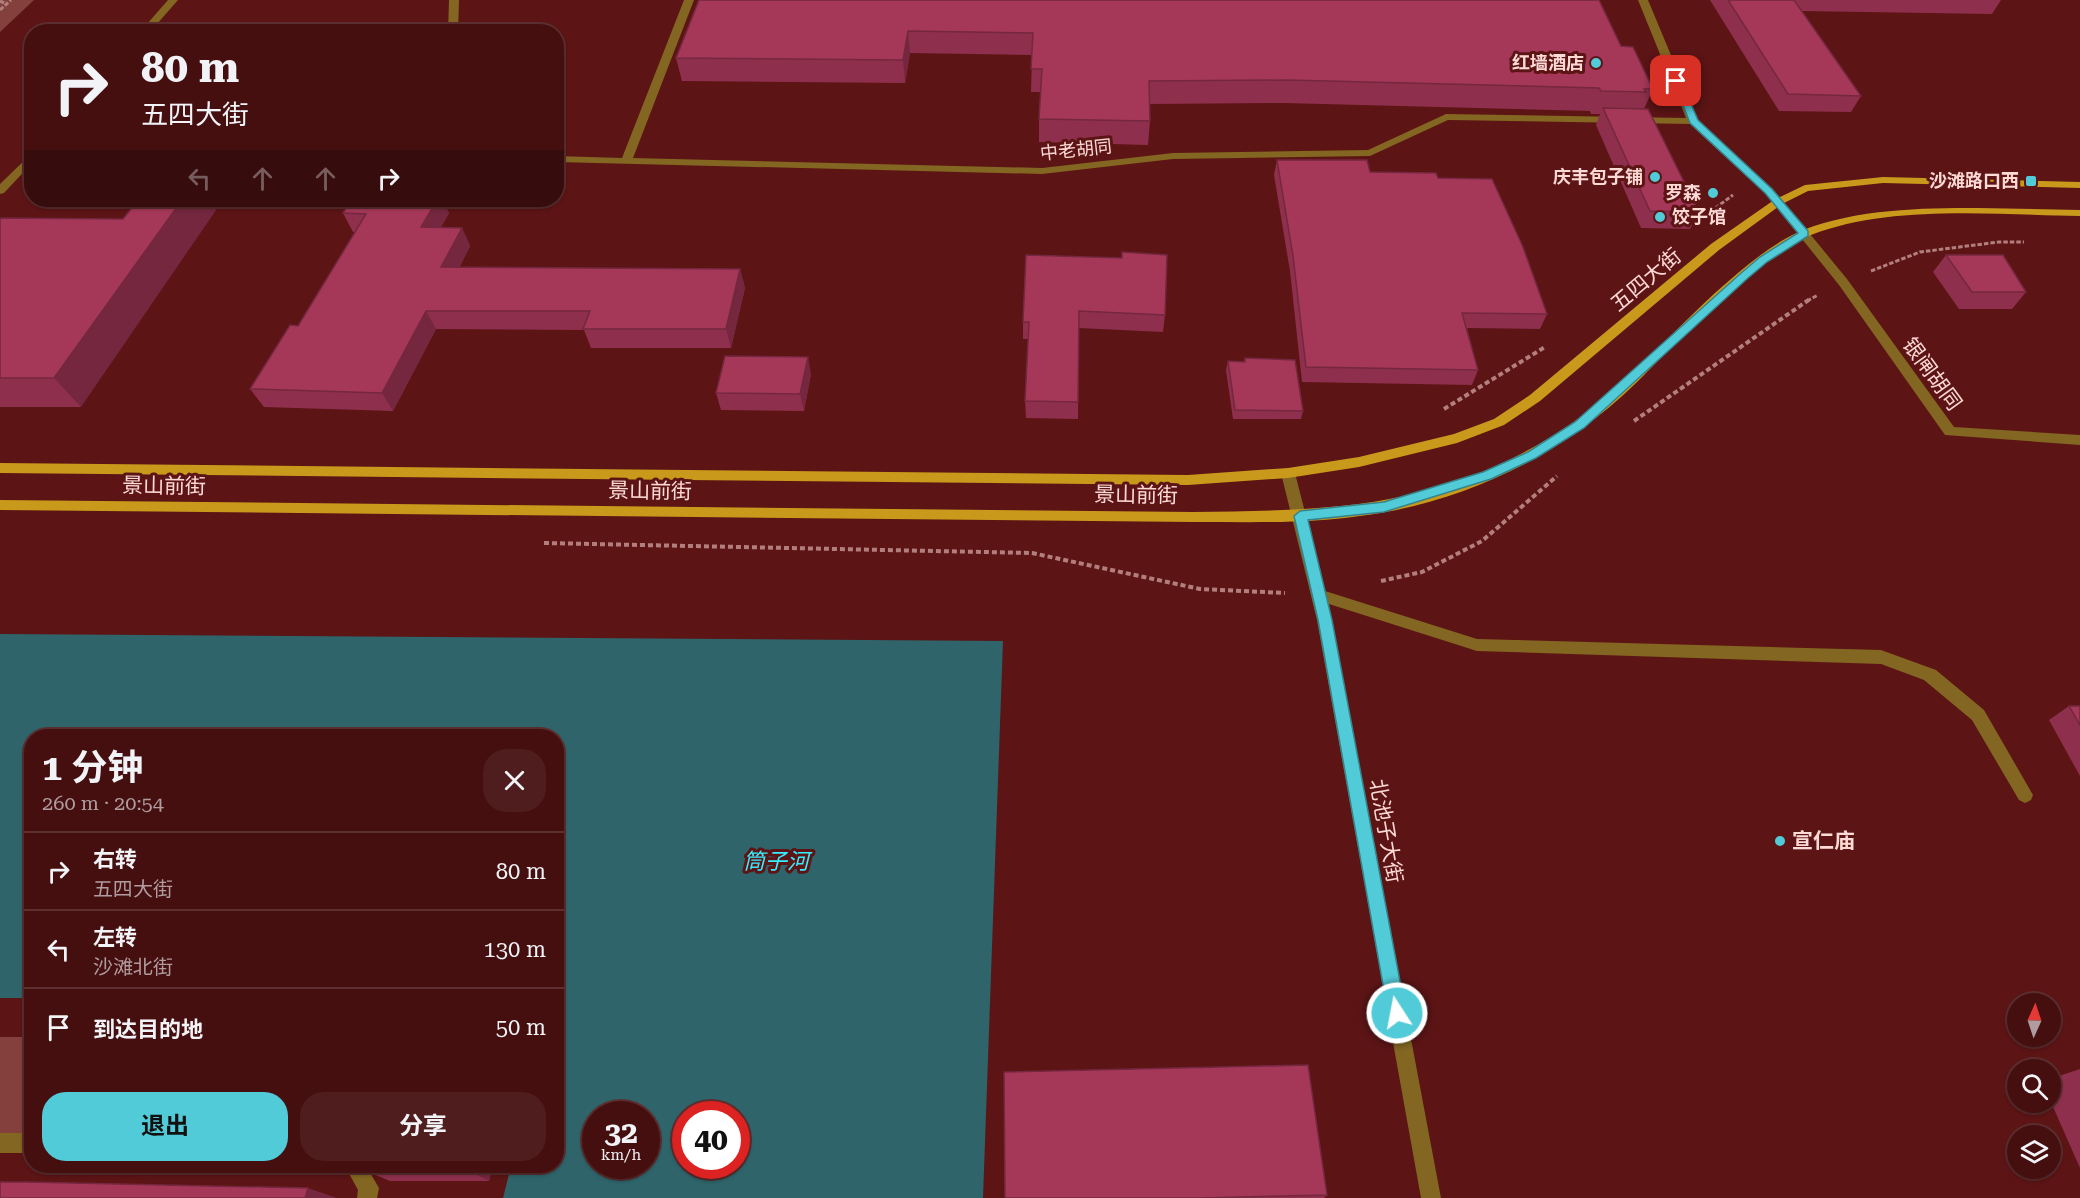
<!DOCTYPE html>
<html lang="zh">
<meta charset="utf-8">
<style>
:root{--surface:#450f10;--page:#4f1d1e;--text:#f1f3f6;--muted:#b09c9f;--line:#5d2f30;--accent:#52cbd8}
body{margin:0;font-family:"Roboto Serif","Noto Sans SC",serif;background:var(--page);color:var(--text);height:100vh;display:flex;flex-direction:column;font-size:22px;white-space:nowrap}
*{box-sizing:border-box;margin:0}
p{font-size:20px;color:var(--muted)}
.icon{flex:none;width:33px;height:33px;fill:none;stroke:currentColor;stroke-width:2;stroke-linecap:round;stroke-linejoin:round}
.map{position:relative;flex:1;overflow:hidden}
.details{position:absolute;left:24px;top:729px;width:540px;height:444px;display:flex;flex-direction:column;background:var(--surface);border-radius:24px;box-shadow:0 2px 4px #0004,0 0 0 2px var(--line)}
.details>*{flex:none}
.banner{position:absolute;left:24px;top:24px;width:540px;height:183px;border-radius:24px;box-shadow:0 2px 4px #0004,0 0 0 2px var(--line);background:#450f10;color:var(--text);overflow:hidden}
.needle{width:39px;rotate:3deg}
.controls{position:absolute;left:2007px;top:993px;display:grid;gap:12px}
.controls a{display:grid;place-items:center;width:54px;height:54px;border-radius:50%;background:var(--surface);box-shadow:0 2px 4px #0004,0 0 0 2px var(--line);font-size:30px}
.speed{position:absolute;left:582px;top:1101px;display:flex;gap:12px;font-size:30px;font-weight:700;text-align:center}
.speed>*{display:grid;place-content:center;width:78px;height:78px;border-radius:50%;background:var(--surface);box-shadow:0 2px 4px #0004,0 0 0 2px var(--line);line-height:1}
.speed small{font-size:15px;font-weight:400}
.speed .limit{border:9px solid #d22;background:#fff;color:#111}
.pin{position:absolute;display:grid;place-items:center;width:51px;height:51px;color:#fff;margin:-26px;border-radius:12px;box-shadow:0 3px 9px #0006}
.me{position:absolute;width:66px;margin:-33px;rotate:349deg;stroke-linejoin:round;filter:drop-shadow(0 0 4px #0008)}
.turn{display:flex;align-items:center;gap:21px;height:126px;padding:0 18px;font-size:27px}
.turn .icon{width:78px;height:78px;stroke-width:2.5}
.turn b{display:block;font-size:42px;line-height:51px}
.lanes{display:flex;align-items:center;height:57px;padding:0 18px;background:#0003;justify-content:center;gap:30px;direction:ltr}
.lanes .off{opacity:.35}
.round{display:grid;place-items:center;flex:none;width:63px;height:63px;border-radius:24px;background:var(--page)}
.headline{display:flex;align-items:center;justify-content:space-between;height:102px;padding:0 18px}
h1{font-size:36px;font-weight:700;line-height:45px}
.cta{display:flex;gap:12px;margin-top:auto;padding:12px 18px}
.cta a{flex:1;height:69px;border-radius:24px;background:var(--accent);color:#111;font-size:24px;font-weight:700;line-height:69px;text-align:center}
.cta a+a{background:var(--page);color:var(--text)}
ul{padding:0;list-style:none}
li{display:flex;align-items:center;gap:18px;height:78px;padding:0 18px;border-top:2px solid var(--line)}
li div{flex:1}
li b{display:block;font-size:22px}
li em{font-style:normal}
.map>svg:first-child{display:block}
.green{fill:#83403c}
.water{fill:#2e646a;fill-rule:evenodd}
.lines{fill:none;stroke-linecap:round;stroke-linejoin:round}
.path-far1{stroke:#b37f7d;stroke-width:3;stroke-dasharray:4.5 2;stroke-linecap:butt}
.path{stroke:#b37f7d;stroke-width:4;stroke-dasharray:5 3;stroke-linecap:butt}
.minor{fill:#826621;fill-rule:evenodd}
.major{fill:#c8991a;fill-rule:evenodd}
.wall{fill:#8e304d}
.shaded-wall{fill:#74273e}
.building{fill:#a53859;stroke:#74273e;stroke-width:1.5}
.route{fill:#52cbd8;stroke:#35848c;stroke-width:1.5}
.poi-dot{fill:#52cbd8;stroke:#5c1415;stroke-width:2}
.labels{text-anchor:middle;stroke-width:6;stroke-linejoin:round;paint-order:stroke}
.far-poi-label{font-size:18px;font-weight:bold;fill:#fedad6;stroke:#5c1415;text-anchor:end}
.far-street-label{font-size:18px;fill:#fedad6;stroke:#5c1415}
.street-label{font-size:21px;fill:#fedad6;stroke:#5c1415}
.poi-label{font-size:21px;font-weight:bold;fill:#fedad6;stroke:#5c1415;text-anchor:start}
.water-label{font-size:22px;font-style:italic;fill:#34edff;stroke:#5c1415}
</style>
<div class="map">
<svg width="2080" height="1198" viewBox="0 0 2080 1198">
<rect width="100%" height="100%" fill="#5c1415"/>
<!-- green -->
<g class="green">
<path d="M0,0H34L0,32Z"/>
<rect x="0" y="1037" width="31" height="104"/>
</g>
<!-- water -->
<path class="water" d="M0,634L1003,641L983,1198H503L511,1166H556V736H32L31,998H0ZM596,1114H646V1166H596ZM686,1114H736V1166H686Z"/>
<g class="lines">
<!-- path-far1 -->
<g class="path-far1">
<path d="M0,1L7,4"/>
<path d="M0,10L11,0"/>
<path d="M1710,212L1733,195"/>
<path d="M1871,271L1920,252L1999,242H2024"/>
<path d="M1807,301L1818,295"/>
</g>
<!-- path -->
<g class="path">
<path d="M1444,409L1545,347"/>
<path d="M1634,421L1810,299"/>
<path d="M544,543L1032,553L1200,589L1285,593"/>
<path d="M1381,581L1422,572L1482,541L1557,476"/>
</g>
<!-- minor -->
<g class="minor">
<path d="M168,0H178L150,32H140Z"/>
<path d="M449,0H459L458,32H448Z"/>
<path d="M684,0H694L633,158L1042,168L1173,153L1368,150L1446,114L1686,118L1638,0H1648L1698,120L1773,189L1847,279L1954,427L2080,435V445L1945,435L1839,285L1765,193L1690,124L1448,120L1370,156L1173,159L1042,174L556,162V156L622,158Z"/>
<path d="M32,153V163L4,193L0,194V184Z"/>
<path d="M1288,468L1295,473L1325,591L1477,639L1881,650L1936,670L1984,710L2033,795L2031,800L2025,803L2019,800L1972,720L1924,680L1881,664L1477,651L1329,604L1441,1198H1421L1317,620L1281,473Z"/>
<rect x="0" y="1133" width="32" height="20"/>
<path d="M345,1166H366L379,1188L377,1198H357L358,1190Z"/>
</g>
<!-- major -->
<g class="major">
<path d="M1883,177L2080,182V188L1883,183L1808,191L1782,204L1719,250L1540,401L1504,425L1457,443L1359,467L1288,478L1188,485L0,473V463L1188,475L1288,468L1359,457L1454,434L1494,419L1530,395L1711,244L1774,200L1805,185Z"/>
<path d="M1978,208L2080,210V216C1996,215 1891,204 1811,235C1753,259 1681,339 1635,384C1561,456 1463,503 1360,516C1305,524 1249,522 1193,522L0,510V500L1193,512C1329,510 1431,510 1551,437C1613,399 1662,342 1715,293C1741,270 1770,244 1803,230C1858,209 1920,208 1978,208Z"/>
</g>
</g>
<!-- wall -->
<g class="wall">
<path d="M699,0L1621,46L1653,89L1644,109L1699,212L1690,229L1641,228L1596,125L1600,114H1591L1590,111L1284,103L1149,104L1150,121L1148,145L1039,142V119L1041,92H1031L1032,55L910,53L905,83L682,81L676,58Z"/>
<path d="M1710,0H2001L1992,14L1801,11L1861,96L1851,112L1779,111Z"/>
<path d="M1277,160L1370,172L1438,178L1547,314L1540,329L1467,328L1478,370L1472,385L1302,382L1290,271L1274,175Z"/>
<path d="M351,200H442L449,213L441,227L462,228L470,246L459,268L740,269L745,288L731,348H591L584,330L436,329L393,411L264,407L250,389L298,326L356,232H353L343,213Z"/>
<path d="M0,220L81,407H0Z"/>
<path d="M1026,255L1165,315L1163,332L1079,328L1078,419L1026,418L1025,401L1029,339H1023V322Z"/>
<path d="M1946,255L2026,292L2012,309H1959L1933,272Z"/>
<path d="M1245,358L1303,411L1301,419H1233L1226,370L1228,361L1244,362Z"/>
<path d="M811,374L804,411L721,410L716,393Z"/>
<path d="M2069,706H2080V776L2049,720Z"/>
<path d="M2080,1069V1168L2050,1100V1079Z"/>
<path d="M493,1166L489,1181H390L366,1171Z"/>
<path d="M1327,1195L1324,1198H1005Z"/>
</g>
<!-- shaded-wall -->
<g class="shaded-wall">
<path d="M403,26L405,32H400Z"/>
<path d="M908,31L910,53L905,83L903,60Z"/>
<path d="M182,200H223L81,407L54,378Z"/>
<path d="M428,200H442L449,213L430,245L421,227Z"/>
<path d="M462,228L470,246L450,286L441,267Z"/>
<path d="M740,269L745,288L731,348L726,329Z"/>
<path d="M426,311L436,329L393,411L382,393Z"/>
<path d="M808,357L811,374L804,411L800,394Z"/>
<path d="M471,1166H493L489,1181L469,1171Z"/>
<path d="M308,1188L337,1198H305Z"/>
</g>
<!-- building -->
<g class="building">
<path d="M699,0H1599L1621,46L1633,47L1653,89H1644L1646,92L1601,91L1599,88L1288,80L1149,81L1150,121L1039,119L1042,69H1031L1033,33L908,31L903,60L676,58Z"/>
<path d="M1728,0H1794L1861,96L1788,94Z"/>
<path d="M290,25L403,26L400,32H285Z"/>
<path d="M1603,108L1648,109L1699,212L1650,211Z"/>
<path d="M1277,160H1367L1370,172L1436,173L1438,178L1492,179L1523,247L1547,314L1462,313L1478,370L1306,367L1293,256Z"/>
<path d="M138,200H182L54,378H0V220L1,218L123,219Z"/>
<path d="M351,200H437L421,227L462,228L441,267L740,269L726,329H583L590,311H426L382,393L250,389L290,325L298,326L366,214L343,213Z"/>
<path d="M1122,252L1167,255L1165,315L1079,311L1078,402L1025,401L1029,322H1023L1026,255L1122,258Z"/>
<path d="M1946,255H2003L2026,292H1972Z"/>
<path d="M725,356L808,357L800,394L716,393Z"/>
<path d="M1245,358L1295,360L1303,411L1235,410L1228,361L1245,362Z"/>
<path d="M2069,706H2080V725Z"/>
<path d="M1308,1065L1327,1195L1202,1198H1005L1004,1072Z"/>
<path d="M368,1166H471L469,1171H366Z"/>
<path d="M0,1182H26L308,1188L305,1198H0Z"/>
</g>
<!-- route -->
<path class="route" d="M1673,79L1681,81L1698,120L1772,189L1808,231V236L1767,262L1748,278L1584,428L1536,458L1491,479L1384,512L1308,520L1332,620L1406,1013L1403,1019L1397,1022L1391,1019L1388,1013L1318,620L1294,516L1300,511L1384,502L1483,472L1528,452L1575,422L1740,274L1760,257L1798,233L1765,193L1690,123Z"/>
<!-- markers -->
<g class="poi-dot">
<circle cx="1596" cy="63" r="6"/>
<circle cx="1655" cy="177" r="6"/>
<rect x="2025" y="175" width="12" height="12" rx="3"/>
<circle cx="1713" cy="193" r="6"/>
<circle cx="1660" cy="217" r="6"/>
<circle cx="1780" cy="841" r="6"/>
</g>
<g class="labels">
<!-- far-poi labels -->
<g class="far-poi-label">
<text x="1584" y="69">红墙酒店</text>
<text x="1643" y="183">庆丰包子铺</text>
<text x="2019" y="187">沙滩路口西</text>
<text x="1701" y="199">罗森</text>
<text x="1672" y="223" text-anchor="start">饺子馆</text>
</g>
<!-- far-street labels -->
<g class="far-street-label">
<text transform="translate(1076 150) rotate(-6)" y="6">中老胡同</text>
</g>
<!-- street labels -->
<g class="street-label">
<text transform="translate(1646 280) rotate(-40)" y="7">五四大街</text>
<text transform="translate(1932 374) rotate(54)" y="7">银闸胡同</text>
<text transform="translate(164 486) rotate(1)" y="7">景山前街</text>
<text transform="translate(650 491) rotate(1)" y="7">景山前街</text>
<text transform="translate(1136 495) rotate(1)" y="7">景山前街</text>
<text transform="translate(1386 831) rotate(80)" y="7">北池子大街</text>
</g>
<!-- poi labels -->
<g class="poi-label">
<text x="1792" y="848">宣仁庙</text>
</g>
<!-- water labels -->
<g class="water-label">
<text x="776" y="869">筒子河</text>
</g>
</g>
</svg>
<div class="controls">
<a><svg class="needle" viewBox="-14 -14 28 28"><path d="M0-13l5 13h-10z" fill="#e53935"/><path d="M0 13l5-13h-10z" fill="#b09c9f"/></svg></a>
<a><svg class="icon" aria-label="search" viewBox="0 0 24 24"><circle cx="10" cy="10" r="6"/><path d="M15 15l6 6"/></svg></a>
<a><svg class="icon" aria-label="layers" viewBox="0 0 24 24"><path d="M12 4l9 5-9 5-9-5zM3 14l9 5 9-5"/></svg></a>
</div>
<div class="speed"><div>32<small>km/h</small></div><div class="limit">40</div></div>
<div class="pin" style="left:1676px;top:81px;background:#d93025"><svg class="icon" aria-label="arrive" viewBox="0 0 24 24"><path d="M6 21V4h12l-3 4 3 4H6"/></svg></div>
<svg class="me" style="left:1397px;top:1013px" viewBox="-20 -20 40 40"><circle r="17" fill="#52cbd8" stroke="#fff" stroke-width="3"/><path d="M0-11L8 9 0 5-8 9z" fill="#fff"/></svg>
<div class="banner">
<div class="turn"><svg class="icon" aria-label="right" viewBox="0 0 24 24"><path d="M7 20v-9h11M14 6l5 5-5 5"/></svg><div><b>80 m</b>五四大街</div></div>
<div class="lanes"><svg class="icon off" aria-label="left" viewBox="0 0 24 24"><path d="M17 20v-9H6M10 6l-5 5 5 5"/></svg><svg class="icon off" aria-label="ahead" viewBox="0 0 24 24"><path d="M12 20V5M6 11l6-6 6 6"/></svg><svg class="icon off" aria-label="ahead" viewBox="0 0 24 24"><path d="M12 20V5M6 11l6-6 6 6"/></svg><svg class="icon" aria-label="right" viewBox="0 0 24 24"><path d="M7 20v-9h11M14 6l5 5-5 5"/></svg></div>
</div>
<section class="details">
<div class="headline"><div><h1>1 分钟</h1><p>260 m · 20:54</p></div><a class="round"><svg class="icon" aria-label="close" viewBox="0 0 24 24"><path d="M6 6l12 12M18 6L6 18"/></svg></a></div>
<ul>
<li><svg class="icon" aria-label="right" viewBox="0 0 24 24"><path d="M7 20v-9h11M14 6l5 5-5 5"/></svg><div><b>右转</b><p>五四大街</p></div><em>80 m</em></li>
<li><svg class="icon" aria-label="left" viewBox="0 0 24 24"><path d="M17 20v-9H6M10 6l-5 5 5 5"/></svg><div><b>左转</b><p>沙滩北街</p></div><em>130 m</em></li>
<li><svg class="icon" aria-label="arrive" viewBox="0 0 24 24"><path d="M6 21V4h12l-3 4 3 4H6"/></svg><div><b>到达目的地</b></div><em>50 m</em></li>
</ul>
<div class="cta"><a>退出</a><a>分享</a></div>
</section>
</div>
